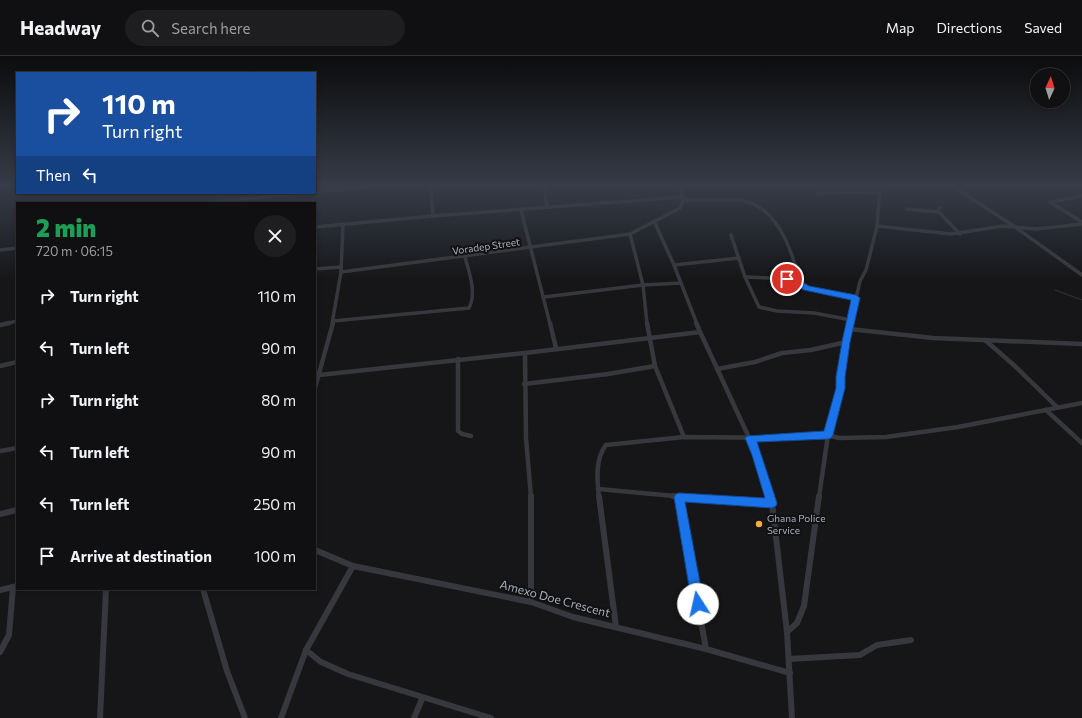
<!DOCTYPE html>
<meta charset="utf-8">
<style>
:root{--surface:#101012;--page:#1e1e20;--text:#f1f3f6;--muted:#9c9d9f;--line:#303032}
body{margin:0;font-family:Commissioner,sans-serif;background:var(--page);color:var(--text);height:100vh;display:flex;flex-direction:column;font-size:15px;white-space:nowrap}
*{box-sizing:border-box;margin:0}
p{font-size:13px;color:var(--muted)}
.icon{flex:none;width:22px;height:22px;fill:none;stroke:currentColor;stroke-width:2;stroke-linecap:round;stroke-linejoin:round}
.map{position:relative;flex:1;overflow:hidden}
.panel{position:absolute;left:16px;top:146px;width:300px;height:388px;display:flex;flex-direction:column;background:var(--surface);border-radius:0px;box-shadow:0 2px 6px #0003,0 0 0 1px var(--line)}
.panel>*{flex:none}
.hud{position:absolute;left:16px;top:16px;width:300px;height:122px;border-radius:0px;box-shadow:0 2px 6px #0003,0 0 0 1px var(--line);background:#1a4fa0;color:#fff;overflow:hidden}
.needle{width:26px;rotate:4deg}
.buttons{position:absolute;left:1030px;top:12px;display:grid;gap:8px}
.buttons a{display:grid;place-items:center;width:40px;height:40px;border-radius:50%;background:var(--surface);box-shadow:0 2px 6px #0003,0 0 0 1px var(--line);font-size:20px}
.pin{position:absolute;display:grid;place-items:center;width:34px;height:34px;color:#fff;margin:-17px;border:2px solid #fff;border-radius:50%;box-shadow:0 1px 4px #0007}
.me{position:absolute;width:44px;margin:-22px;rotate:350deg;stroke-linejoin:round;filter:drop-shadow(0 0 3px #0008)}
.turn{display:flex;align-items:center;gap:14px;height:84px;padding:0 20px;font-size:18px}
.turn .icon{width:52px;height:52px;stroke-width:2.5}
.turn b{display:block;font-size:28px;line-height:34px}
.then{display:flex;align-items:center;height:38px;padding:0 20px;background:#0003;gap:8px;font-size:15px}
.round{display:grid;place-items:center;flex:none;width:42px;height:42px;border-radius:21px;background:var(--page)}
.overview{display:flex;align-items:center;justify-content:space-between;height:68px;padding:0 20px}
h1{font-size:24px;font-weight:800;line-height:30px;color:#1e9e55}
ul{padding:0;list-style:none}
li{display:flex;align-items:center;gap:12px;height:52px;padding:0 20px}
li div{flex:1}
li b{display:block;font-size:15px}
li em{font-style:normal}
header{display:flex;align-items:center;gap:24px;box-sizing:border-box;height:56px;padding:0 20px;background:var(--surface);border-bottom:1px solid var(--line)}
header strong{font-size:19px}
nav{display:flex;gap:22px;margin-inline-start:auto;font-size:14px}
.search{width:280px;height:36px;background:var(--page);display:flex;align-items:center;gap:10px;box-sizing:border-box;padding:0 14px;border-radius:22px;color:var(--muted);font-size:15px}
.map>svg:first-child{display:block}
.lines{fill:none;stroke-linecap:round;stroke-linejoin:round}
.stream{stroke:#2c353c;stroke-width:1}
.minor-far2{stroke:#37383d;stroke-width:3.5}
.minor-far1{stroke:#37383d;stroke-width:4.5}
.minor{stroke:#37383d;stroke-width:6}
.route{fill:#1a73e8;stroke:#114b97}
.poi-dot{fill:#f2b134;stroke:#111113;stroke-width:1.5}
.labels{text-anchor:middle;stroke-width:4;stroke-linejoin:round;paint-order:stroke}
.street-label{font-size:10px;fill:#a8adb8;stroke:#111113}
.poi-label{font-size:10px;fill:#a8adb8;stroke:#111113;text-anchor:start}
.near-street-label{font-size:12px;fill:#a8adb8;stroke:#111113}
</style>
<header>
<strong>Headway</strong>
<div class="search"><svg class="icon" aria-label="search" viewBox="0 0 24 24"><circle cx="10" cy="10" r="6"/><path d="M15 15l6 6"/></svg>Search here</div>
<nav><a>Map</a><a>Directions</a><a>Saved</a></nav>
</header>
<div class="map">
<svg width="1082" height="662" viewBox="0 0 1082 662">
<rect width="100%" height="100%" fill="#161618"/>
<g class="lines">
<!-- stream -->
<path class="stream" d="M1055,234L1082,244"/>
<!-- minor-far2 -->
<g class="minor-far2">
<path d="M431,131L433,160"/>
<path d="M544,131L547,151"/>
<path d="M954,131L1015,171L1082,219"/>
<path d="M315,136L368,131"/>
<path d="M817,138C838,134 859,137 880,136"/>
<path d="M683,144H740C775,149 790,189 798,219L796,223"/>
<path d="M1050,146L1082,166"/>
<path d="M1050,146L1082,140"/>
<path d="M203,147L303,137"/>
<path d="M940,152L938,154L939,156L960,178"/>
<path d="M907,153L939,156"/>
<path d="M521,154L550,268"/>
<path d="M654,165L674,209L697,268"/>
<path d="M877,170L951,178L1003,170L1036,173L1082,168"/>
<path d="M315,171L433,160L683,141"/>
<path d="M630,178L643,229L647,268"/>
<path d="M731,179L745,221L759,251L777,255L814,257L851,264"/>
<path d="M0,194L17,192"/>
<path d="M674,209L739,202"/>
<path d="M315,213L341,211"/>
<path d="M341,216L630,178L680,152L683,144L680,131"/>
<path d="M745,221L796,223L801,229L807,232L856,242"/>
<path d="M544,241L643,229L681,227"/>
<path d="M333,265L469,252C477,237 469,216 465,201"/>
<path d="M5,268L17,265"/>
<path d="M332,268L341,216L343,169"/>
<path d="M850,268L860,225L866,214L877,170L880,131"/>
</g>
<!-- minor-far1 -->
<g class="minor-far1">
<path d="M550,267L556,292"/>
<path d="M647,267L655,310L684,381"/>
<path d="M696,267L757,399L770,441"/>
<path d="M0,269L9,267"/>
<path d="M849,273L933,282L1082,288"/>
<path d="M985,284L1016,311L1057,351"/>
<path d="M525,297L526,382L531,441"/>
<path d="M458,303V375L462,378L471,380"/>
<path d="M0,310L17,306"/>
<path d="M717,313L755,306L782,297L811,294L846,286"/>
<path d="M319,319L525,297L700,276"/>
<path d="M524,328L608,318L655,310"/>
<path d="M315,332L333,267"/>
<path d="M1046,354L1082,387"/>
<path d="M0,395L17,392"/>
<path d="M598,433L685,441"/>
<path d="M599,441C597,424 595,403 606,389L684,381L789,382L828,379L839,382L886,381L958,371L1082,347"/>
<path d="M819,441L828,379L840,332V321L850,267"/>
</g>
<!-- minor -->
<g class="minor">
<path d="M531,440V546"/>
<path d="M599,440L616,571"/>
<path d="M673,440L772,447"/>
<path d="M770,440L772,447L787,576L792,662"/>
<path d="M679,441L706,593"/>
<path d="M0,458L17,454"/>
<path d="M315,494L353,510L531,546L573,561L706,593L790,617"/>
<path d="M203,533L227,615L245,662"/>
<path d="M0,534L17,530"/>
<path d="M787,576L797,567L804,550L819,440"/>
<path d="M306,594L321,606L348,618L491,662"/>
<path d="M0,596L9,579L13,531"/>
<path d="M789,603L860,599L877,589L911,584"/>
<path d="M100,662L106,533"/>
<path d="M281,662L306,594L353,510"/>
<path d="M414,662L422,643"/>
</g>
</g>
<!-- sky -->
<linearGradient id="sky" x2="0" y2="1"><stop stop-color="#0c0c0d"/><stop offset="0.58" stop-color="#363c48"/><stop offset="1" stop-color="#363c48" stop-opacity="0"/></linearGradient>
<rect width="1082" height="224" fill="url(#sky)"/>
<!-- route -->
<path class="route" d="M787,221H799L804,227L809,230L856,239L860,242L850,286L845,321V332L833,379L831,382L828,383L757,386L777,447L776,450L772,452L685,446L704,548L702,552L698,554L694,552L692,548L674,441L676,438L679,437L765,442L752,399L745,382L747,380L824,375L836,332V321L842,286L851,244L804,234L799,231L794,226L784,225L783,223Z"/>
<!-- markers -->
<circle class="poi-dot" cx="759" cy="468" r="4"/>
<g class="labels">
<!-- street labels -->
<g class="street-label">
<text transform="translate(486 190) rotate(-8)" y="4">Voradep Street</text>
</g>
<!-- poi labels -->
<g class="poi-label">
<text x="767" y="466">Ghana Police<tspan x="767" dy="12">Service</tspan></text>
</g>
<!-- near-street labels -->
<g class="near-street-label">
<text transform="translate(555 543) rotate(15)" y="4">Amexo Doe Crescent</text>
</g>
</g>
</svg>
<div class="buttons">
<a><svg class="needle" viewBox="-14 -14 28 28"><path d="M0-13l5 13h-10z" fill="#e53935"/><path d="M0 13l5-13h-10z" fill="#9c9d9f"/></svg></a>
</div>
<div class="pin" style="left:787px;top:223px;background:#d93025"><svg class="icon" aria-label="arrive" viewBox="0 0 24 24"><path d="M6 21V4h12l-3 4 3 4H6"/></svg></div>
<svg class="me" style="left:698px;top:548px" viewBox="-20 -20 40 40"><circle r="19" fill="#fff"/><path d="M0-13L10 11 0 6-10 11z" fill="#1a73e8"/></svg>
<div class="hud">
<div class="turn"><svg class="icon" aria-label="right" viewBox="0 0 24 24"><path d="M7 20v-9h11M14 6l5 5-5 5"/></svg><div><b>110 m</b>Turn right</div></div>
<div class="then">Then<svg class="icon" aria-label="left" viewBox="0 0 24 24"><path d="M17 20v-9H6M10 6l-5 5 5 5"/></svg></div>
</div>
<section class="panel">
<div class="overview"><div><h1>2 min</h1><p>720 m · 06:15</p></div><a class="round"><svg class="icon" aria-label="close" viewBox="0 0 24 24"><path d="M6 6l12 12M18 6L6 18"/></svg></a></div>
<ul>
<li><svg class="icon" aria-label="right" viewBox="0 0 24 24"><path d="M7 20v-9h11M14 6l5 5-5 5"/></svg><div><b>Turn right</b></div><em>110 m</em></li>
<li><svg class="icon" aria-label="left" viewBox="0 0 24 24"><path d="M17 20v-9H6M10 6l-5 5 5 5"/></svg><div><b>Turn left</b></div><em>90 m</em></li>
<li><svg class="icon" aria-label="right" viewBox="0 0 24 24"><path d="M7 20v-9h11M14 6l5 5-5 5"/></svg><div><b>Turn right</b></div><em>80 m</em></li>
<li><svg class="icon" aria-label="left" viewBox="0 0 24 24"><path d="M17 20v-9H6M10 6l-5 5 5 5"/></svg><div><b>Turn left</b></div><em>90 m</em></li>
<li><svg class="icon" aria-label="left" viewBox="0 0 24 24"><path d="M17 20v-9H6M10 6l-5 5 5 5"/></svg><div><b>Turn left</b></div><em>250 m</em></li>
<li><svg class="icon" aria-label="arrive" viewBox="0 0 24 24"><path d="M6 21V4h12l-3 4 3 4H6"/></svg><div><b>Arrive at destination</b></div><em>100 m</em></li>
</ul>
</section>
</div>
